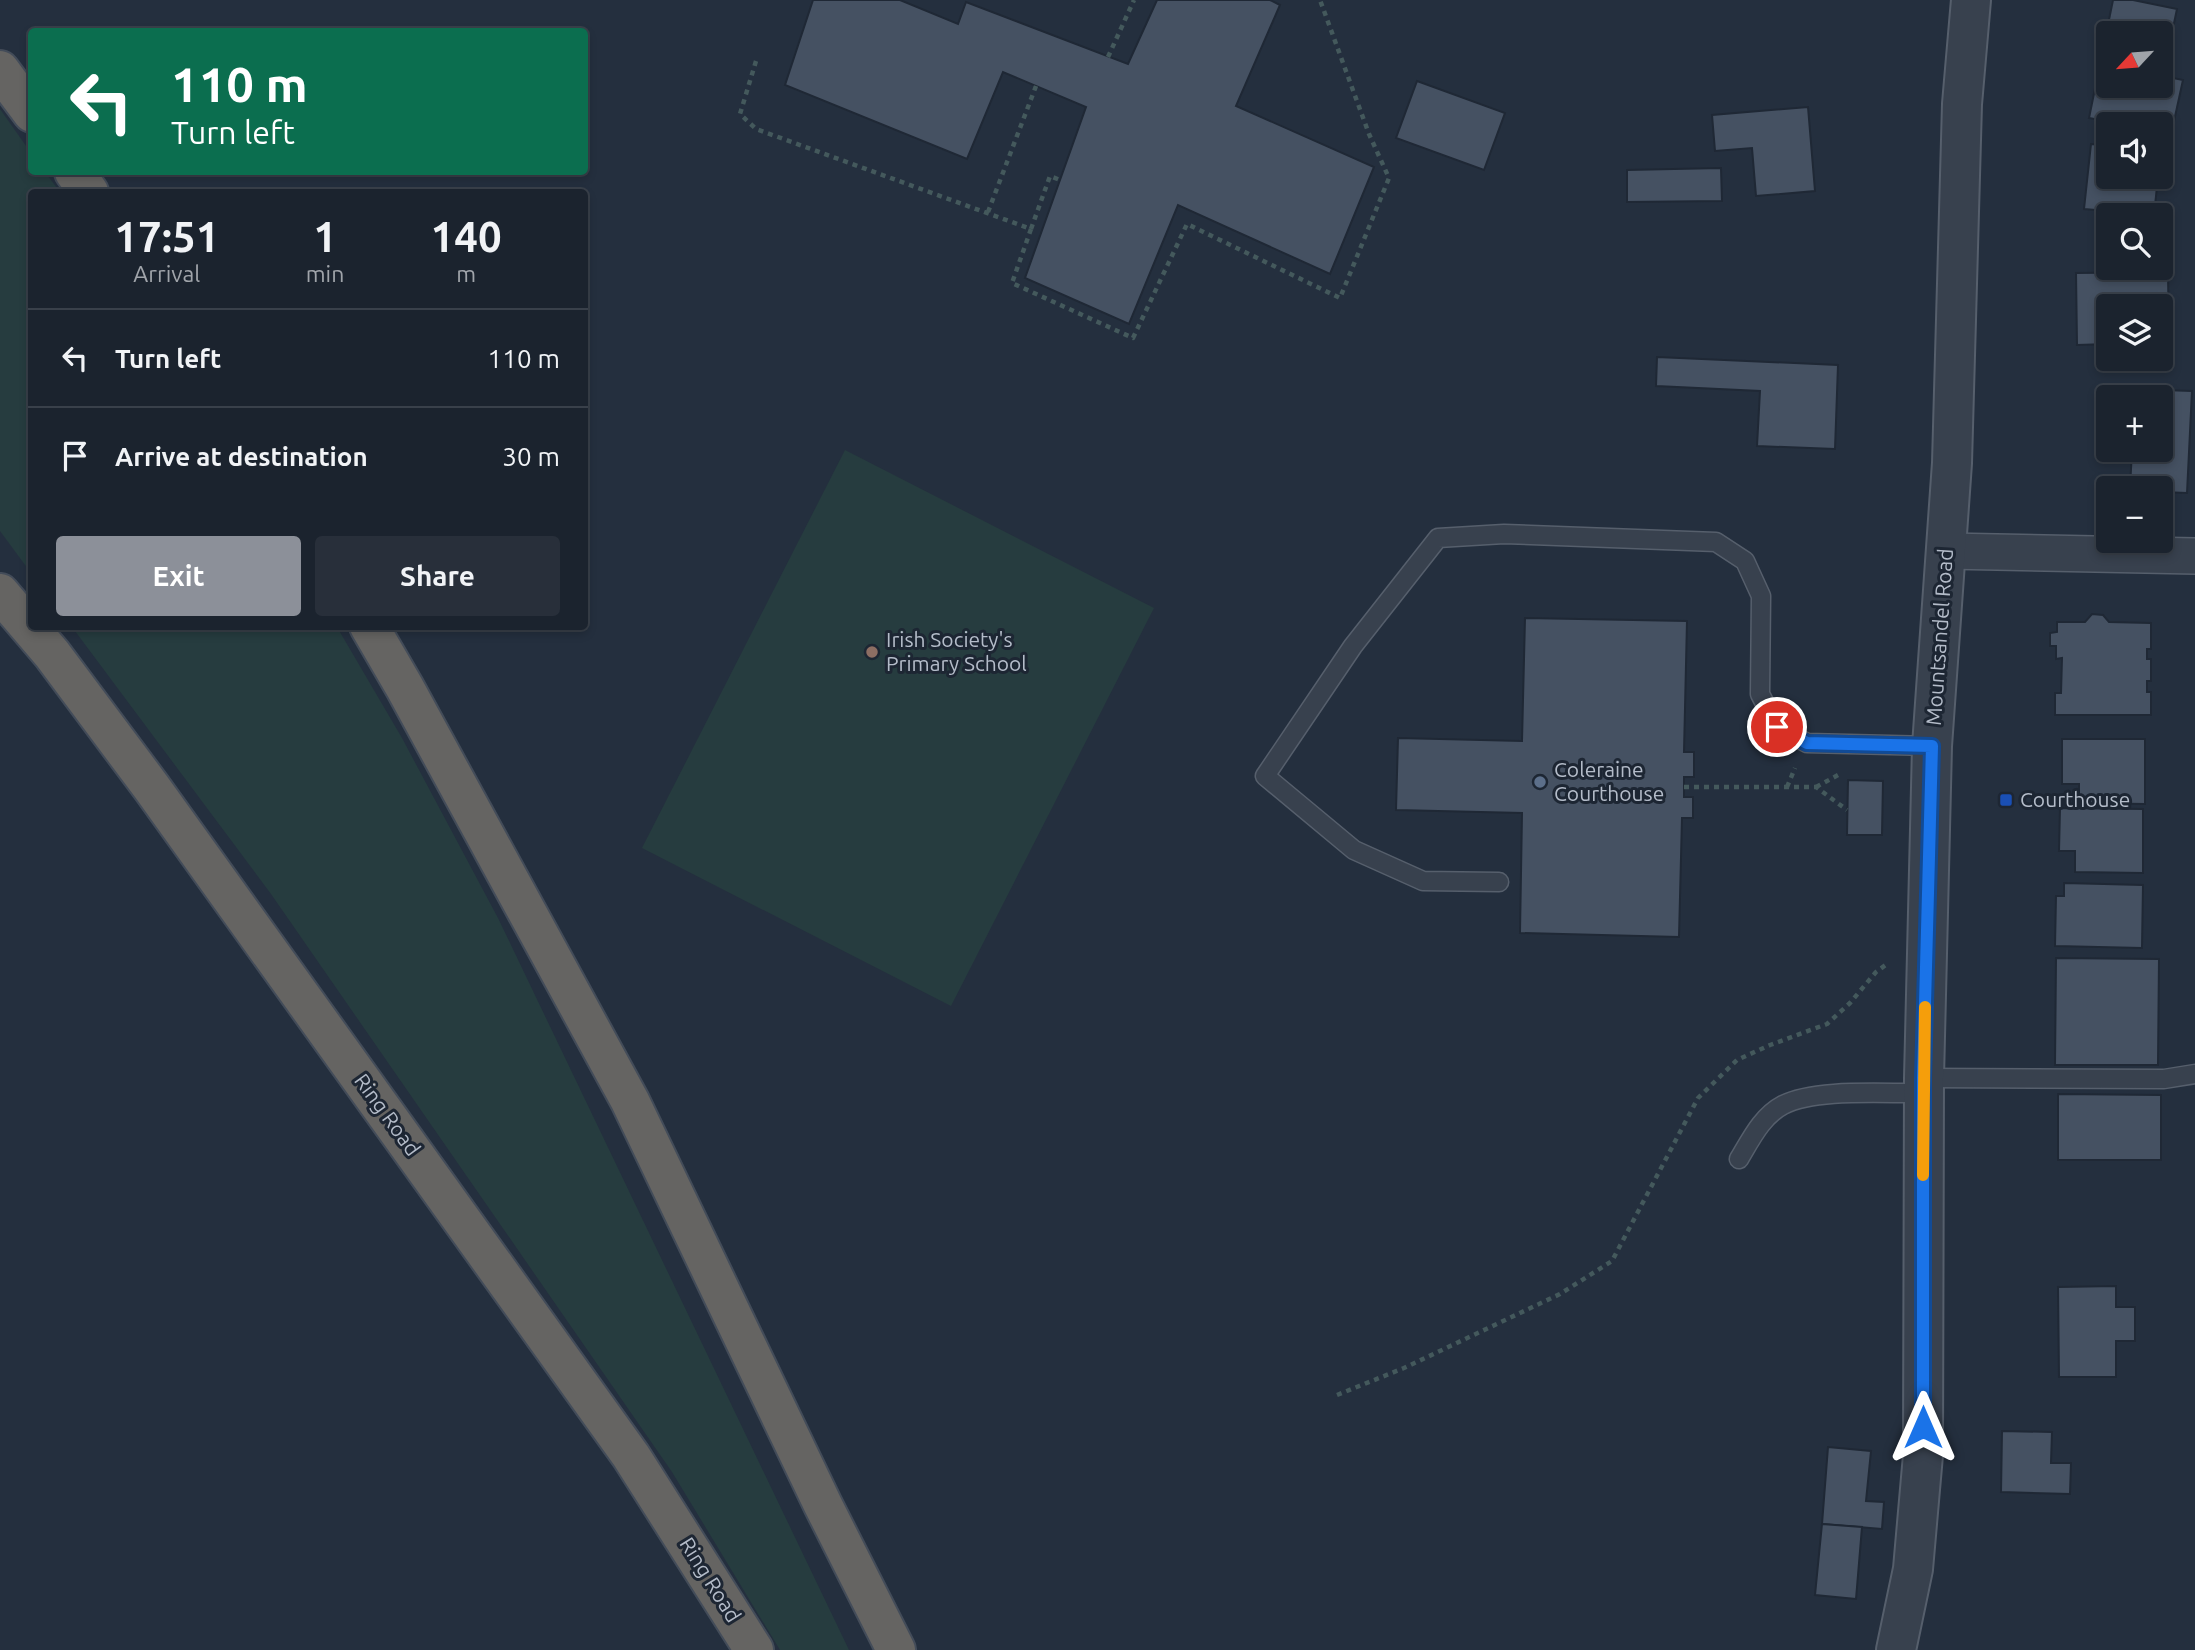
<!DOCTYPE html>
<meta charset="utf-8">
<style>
:root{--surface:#1b232e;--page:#282f3a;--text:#f1f3f6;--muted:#a0a4aa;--line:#39404a;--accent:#8c9099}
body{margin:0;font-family:Ubuntu,sans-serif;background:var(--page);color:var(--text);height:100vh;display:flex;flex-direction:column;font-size:26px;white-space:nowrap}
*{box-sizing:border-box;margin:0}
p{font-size:23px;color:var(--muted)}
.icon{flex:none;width:38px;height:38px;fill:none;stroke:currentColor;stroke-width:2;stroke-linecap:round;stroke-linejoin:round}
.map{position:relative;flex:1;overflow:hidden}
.details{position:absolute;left:28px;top:189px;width:560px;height:441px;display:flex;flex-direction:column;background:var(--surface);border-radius:7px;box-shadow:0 4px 10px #0003,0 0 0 2px var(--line)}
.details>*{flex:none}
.hud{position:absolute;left:28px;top:28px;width:560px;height:147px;border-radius:7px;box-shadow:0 4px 10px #0003,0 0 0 2px var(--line);background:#0b6e4f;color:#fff;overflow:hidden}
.needle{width:46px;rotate:244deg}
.fabs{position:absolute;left:2096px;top:21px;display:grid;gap:14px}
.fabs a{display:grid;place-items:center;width:77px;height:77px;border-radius:7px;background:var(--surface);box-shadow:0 4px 10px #0003,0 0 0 2px var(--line);font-size:35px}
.pin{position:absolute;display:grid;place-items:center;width:60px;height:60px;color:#fff;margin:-30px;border:4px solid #fff;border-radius:50%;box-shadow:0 2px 7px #0007}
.me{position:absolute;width:77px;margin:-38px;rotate:0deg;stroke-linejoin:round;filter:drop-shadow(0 0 5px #0008)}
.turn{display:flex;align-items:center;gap:24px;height:147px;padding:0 28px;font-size:32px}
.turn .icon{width:91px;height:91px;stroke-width:2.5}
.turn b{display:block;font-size:49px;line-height:60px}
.eta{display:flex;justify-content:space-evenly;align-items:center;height:119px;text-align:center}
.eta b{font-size:42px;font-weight:600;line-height:49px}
.primary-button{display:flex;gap:14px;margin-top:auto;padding:14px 28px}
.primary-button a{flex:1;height:80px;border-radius:7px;background:var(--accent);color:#fff;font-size:28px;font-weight:600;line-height:80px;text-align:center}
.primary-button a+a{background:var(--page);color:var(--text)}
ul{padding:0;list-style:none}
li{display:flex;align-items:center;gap:21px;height:98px;padding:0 28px;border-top:2px solid var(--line)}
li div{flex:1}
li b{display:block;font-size:26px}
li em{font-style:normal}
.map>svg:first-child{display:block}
.green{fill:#263c3f}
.building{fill:#455162;stroke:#1f2835;stroke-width:2;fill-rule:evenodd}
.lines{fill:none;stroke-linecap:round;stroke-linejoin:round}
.service-casing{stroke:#565f6c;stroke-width:21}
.minor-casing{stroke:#565f6c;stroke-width:38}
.tertiary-casing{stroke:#565f6c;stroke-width:42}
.trunk-casing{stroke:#434c59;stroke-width:42}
.path{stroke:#44595c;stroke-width:4.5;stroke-dasharray:5 5;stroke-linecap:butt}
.service{stroke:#38414e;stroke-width:18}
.minor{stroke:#38414e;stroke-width:35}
.tertiary{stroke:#38414e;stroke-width:38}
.trunk{stroke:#656462;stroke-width:38}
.route-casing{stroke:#114b97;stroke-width:18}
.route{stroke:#1a73e8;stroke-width:12}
.slow{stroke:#f59e0b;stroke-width:12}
.education-dot{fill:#8d6e63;stroke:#1d2633;stroke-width:2.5}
.service-dot{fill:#5c6f8a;stroke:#1d2633;stroke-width:2.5}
.transit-dot{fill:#1a4fb4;stroke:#1d2633;stroke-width:2.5}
.labels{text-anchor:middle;stroke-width:6;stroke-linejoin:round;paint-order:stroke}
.street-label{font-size:21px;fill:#b4bcc9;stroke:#1d2633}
.poi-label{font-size:21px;fill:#b4bcc9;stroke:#1d2633;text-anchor:start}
</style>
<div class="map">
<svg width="2195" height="1650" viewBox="0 0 2195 1650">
<rect width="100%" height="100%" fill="#242f3e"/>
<!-- green -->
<g class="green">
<path d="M0,109L31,153L32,172H45L60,192H32L31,573L0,531Z"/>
<path d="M845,450L1154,608L951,1006L642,848Z"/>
<path d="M72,627H337L402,738L498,918L849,1650H780L672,1472L271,894Z"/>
</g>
<!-- building -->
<g class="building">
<path d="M813,0H900L958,24L966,2L1128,64L1157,0H1270L1280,5L1236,106L1374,167L1330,274L1178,205L1129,324L1025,278L1086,107L1003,72L967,159L785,85Z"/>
<path d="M2113,0H2133L2177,9L2163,76L2183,80L2171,135L2161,133V124H2121L2089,118ZM2109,33H2161V86H2109Z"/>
<path d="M1417,81L1505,113L1484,170L1396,138Z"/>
<path d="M1808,107L1815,191L1756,196L1752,148L1715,151L1712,115Z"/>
<path d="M2091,144L2109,146V177H2158L2154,215L2084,209Z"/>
<path d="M1721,168L1722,201L1627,202V170Z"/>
<path d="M2168,272L2169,344H2161V306H2109V344L2077,345L2076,273Z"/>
<path d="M1657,357L1838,365L1835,449L1757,446L1760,391L1656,386Z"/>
<path d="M2135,389L2192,391L2187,493L2161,492V488H2130L2132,450H2161V397H2135Z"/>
<path d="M2092,614L2103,615L2109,622L2151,623V649H2147V659H2151V681H2147V692H2151V715H2055V693H2061L2062,658L2056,659V646H2050V633L2057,632V622H2085Z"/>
<path d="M1525,618L1687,621L1684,752H1694V777H1684V797H1693V818H1682L1679,937L1520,933L1522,813L1396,810L1398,738L1522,741Z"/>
<path d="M2062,739H2145V804L2079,803V784H2062Z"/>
<path d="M1848,780L1883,781L1882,835H1847Z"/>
<path d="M2060,808L2143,809V873L2075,872V851H2059Z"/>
<path d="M2064,883L2143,885L2142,948L2055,946L2056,896H2064Z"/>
<path d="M2056,958L2159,959L2158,1065H2055Z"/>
<path d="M2058,1094L2161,1095V1160H2058Z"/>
<path d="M2116,1286V1307H2135V1341H2116V1377H2059L2058,1287Z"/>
<path d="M2002,1431L2052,1432L2051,1463H2071L2070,1494L2001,1492Z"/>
<path d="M1828,1447L1871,1451L1866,1501L1884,1502L1882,1529L1822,1524Z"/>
<path d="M1822,1524L1862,1527L1856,1599L1815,1595Z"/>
</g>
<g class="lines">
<defs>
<g id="service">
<path d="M1499,882L1423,881L1354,850L1265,776L1353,646L1438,538L1504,534L1716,542L1745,561L1761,596L1760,694L1777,727L1807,743L1932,746"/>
<path d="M1924,1078L2164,1079L2195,1074"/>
<path d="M1739,1159C1751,1139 1762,1116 1783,1105C1816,1088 1886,1094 1923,1093"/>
</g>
<path id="minor" d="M1947,551L2195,556"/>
<path id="tertiary" d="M1896,1650L1913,1569L1923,1455L1924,1078L1932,746L1952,463L1962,104L1971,0"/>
<g id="trunk">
<path d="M0,70L32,113"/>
<path d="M74,172L89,192"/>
<path d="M0,593L52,654L152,788L631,1456L754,1650"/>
<path d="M369,626L405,688L630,1101L823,1505L896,1650"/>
</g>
</defs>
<!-- service casing -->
<use href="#service" class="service-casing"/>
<!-- minor casing -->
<use href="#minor" class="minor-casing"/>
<!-- tertiary casing -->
<use href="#tertiary" class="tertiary-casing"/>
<!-- trunk casing -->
<use href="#trunk" class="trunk-casing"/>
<!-- path -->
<g class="path">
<path d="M1108,57L1134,0"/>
<path d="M756,61L740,114L756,129L1031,229L1012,283L1133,338L1187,224L1340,298L1389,178L1369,134L1320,0"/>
<path d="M988,212L1036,86"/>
<path d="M1031,229L1050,176L1060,180"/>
<path d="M1684,787H1816L1847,810"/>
<path d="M1787,787L1795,768"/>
<path d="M1816,787L1840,774"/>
<path d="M1337,1395L1404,1368L1560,1294L1612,1261L1698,1098L1737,1060L1770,1045L1827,1024L1850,1003L1876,972L1887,964"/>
</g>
<!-- service -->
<use href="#service" class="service"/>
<!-- minor -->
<use href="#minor" class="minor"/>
<!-- tertiary -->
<use href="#tertiary" class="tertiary"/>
<!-- trunk -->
<use href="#trunk" class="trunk"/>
</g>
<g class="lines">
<defs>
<path id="route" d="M1777,727L1807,743L1932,746L1923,1078V1427"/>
</defs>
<!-- route casing -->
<use href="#route" class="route-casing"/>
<!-- route -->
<use href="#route" class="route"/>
<!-- slow -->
<path class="slow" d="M1923,1175L1925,1007"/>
</g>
<!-- markers -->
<circle class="education-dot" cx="872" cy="652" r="7"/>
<circle class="service-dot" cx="1540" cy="782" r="7"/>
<rect class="transit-dot" x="1999" y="793" width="14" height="14" rx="3.5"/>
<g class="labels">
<!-- street labels -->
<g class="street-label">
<text transform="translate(1940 637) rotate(-86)" y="7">Mountsandel Road</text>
<text transform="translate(387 1115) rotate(54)" y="7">Ring Road</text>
<text transform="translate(710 1580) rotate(58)" y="7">Ring Road</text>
</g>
<!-- poi labels -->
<g class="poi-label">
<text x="886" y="647">Irish Society's<tspan x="886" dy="24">Primary School</tspan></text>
<text x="1554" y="777">Coleraine<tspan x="1554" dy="24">Courthouse</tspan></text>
<text x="2020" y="807">Courthouse</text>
</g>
</g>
</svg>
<div class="fabs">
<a><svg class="needle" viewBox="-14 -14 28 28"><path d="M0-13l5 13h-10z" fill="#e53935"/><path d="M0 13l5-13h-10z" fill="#a0a4aa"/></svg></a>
<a><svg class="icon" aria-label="sound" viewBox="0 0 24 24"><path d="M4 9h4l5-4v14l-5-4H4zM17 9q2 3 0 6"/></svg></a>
<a><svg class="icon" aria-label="search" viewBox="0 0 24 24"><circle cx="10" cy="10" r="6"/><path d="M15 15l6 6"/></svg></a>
<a><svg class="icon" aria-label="layers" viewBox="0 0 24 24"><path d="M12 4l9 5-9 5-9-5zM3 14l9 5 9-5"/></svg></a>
<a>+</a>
<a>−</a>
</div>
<div class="pin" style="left:1777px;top:727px;background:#d93025"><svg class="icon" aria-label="arrive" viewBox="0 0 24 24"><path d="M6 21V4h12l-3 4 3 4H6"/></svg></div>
<svg class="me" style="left:1923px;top:1427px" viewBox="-20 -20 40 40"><path d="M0-17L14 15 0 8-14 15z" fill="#1a73e8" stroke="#fff" stroke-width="4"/></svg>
<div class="hud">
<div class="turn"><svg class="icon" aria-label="left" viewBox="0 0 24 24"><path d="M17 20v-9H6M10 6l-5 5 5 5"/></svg><div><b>110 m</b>Turn left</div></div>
</div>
<section class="details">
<div class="eta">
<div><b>17:51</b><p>Arrival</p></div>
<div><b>1</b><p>min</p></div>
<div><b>140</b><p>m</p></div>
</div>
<ul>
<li><svg class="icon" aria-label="left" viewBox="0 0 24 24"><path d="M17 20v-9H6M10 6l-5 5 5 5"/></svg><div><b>Turn left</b></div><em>110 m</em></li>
<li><svg class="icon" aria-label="arrive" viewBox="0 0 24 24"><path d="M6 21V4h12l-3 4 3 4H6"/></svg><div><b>Arrive at destination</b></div><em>30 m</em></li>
</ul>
<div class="primary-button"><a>Exit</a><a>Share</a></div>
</section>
</div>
